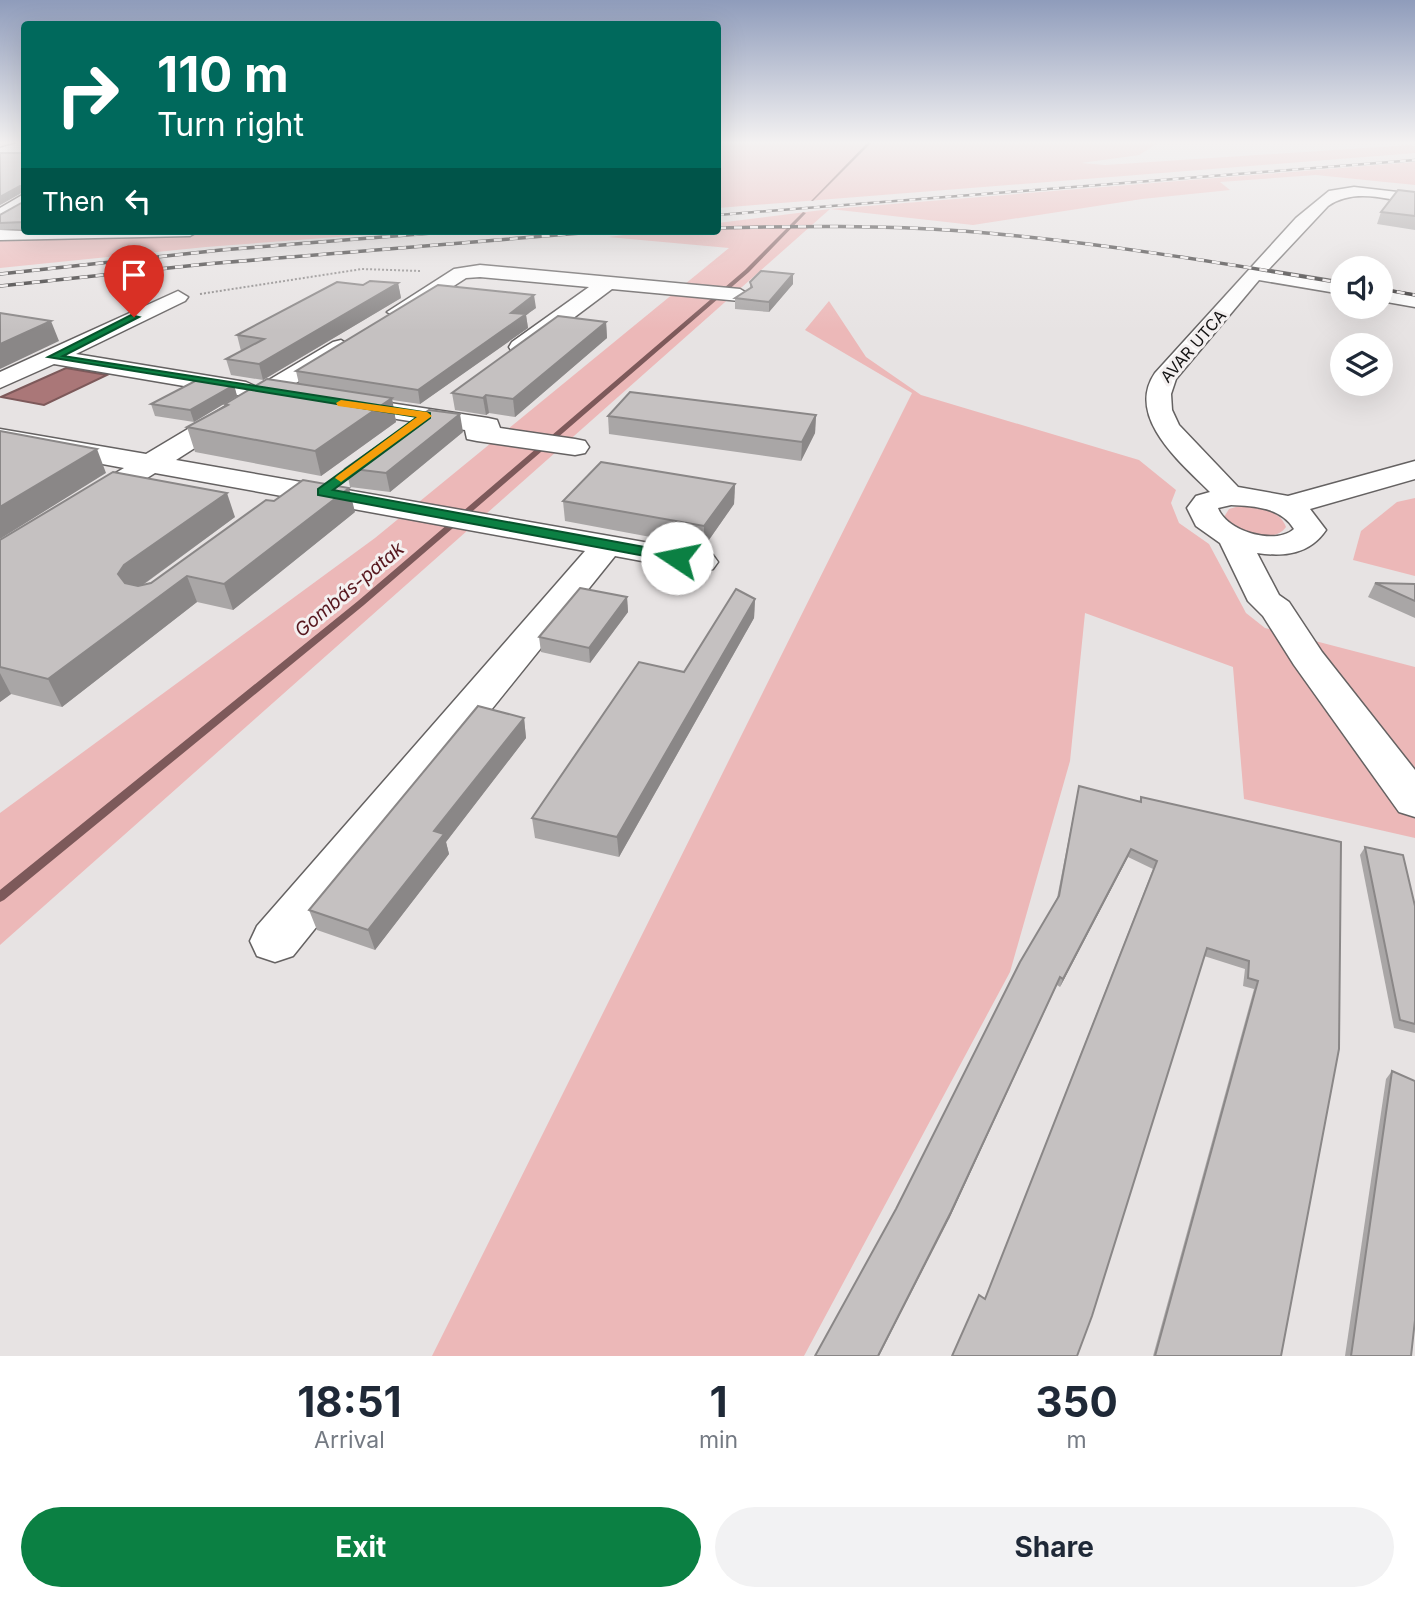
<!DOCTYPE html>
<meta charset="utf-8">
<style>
:root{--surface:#fff;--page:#f2f2f3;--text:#1f2937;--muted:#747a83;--accent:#0b8043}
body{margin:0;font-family:Inter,sans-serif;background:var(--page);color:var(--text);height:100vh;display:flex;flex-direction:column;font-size:26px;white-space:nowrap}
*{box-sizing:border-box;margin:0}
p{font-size:23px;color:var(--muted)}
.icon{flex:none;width:38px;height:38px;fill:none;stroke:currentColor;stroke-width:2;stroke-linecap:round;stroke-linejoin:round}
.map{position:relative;height:1356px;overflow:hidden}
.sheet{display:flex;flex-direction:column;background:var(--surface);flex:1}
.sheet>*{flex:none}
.hud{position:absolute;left:21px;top:21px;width:700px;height:214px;border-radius:7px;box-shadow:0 7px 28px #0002;background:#00695c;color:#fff;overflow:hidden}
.buttons{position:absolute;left:1330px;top:256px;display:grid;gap:14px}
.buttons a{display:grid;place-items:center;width:63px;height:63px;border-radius:50%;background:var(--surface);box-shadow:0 7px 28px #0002;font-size:35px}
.pin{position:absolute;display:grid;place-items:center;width:60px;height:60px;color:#fff;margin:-72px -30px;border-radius:50% 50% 50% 0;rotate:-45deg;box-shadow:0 0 7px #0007}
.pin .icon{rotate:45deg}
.me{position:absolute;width:77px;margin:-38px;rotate:281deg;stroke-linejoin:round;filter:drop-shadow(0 0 5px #0008)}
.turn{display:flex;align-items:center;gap:24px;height:147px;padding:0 21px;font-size:32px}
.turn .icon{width:91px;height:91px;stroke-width:2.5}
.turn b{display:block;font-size:49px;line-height:60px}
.then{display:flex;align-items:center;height:66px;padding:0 21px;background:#0003;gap:14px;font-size:26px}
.eta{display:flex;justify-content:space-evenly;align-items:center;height:119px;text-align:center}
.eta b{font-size:42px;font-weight:700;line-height:49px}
.action{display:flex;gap:14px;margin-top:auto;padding:14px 21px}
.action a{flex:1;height:80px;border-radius:42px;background:var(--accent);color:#fff;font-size:28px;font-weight:700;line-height:80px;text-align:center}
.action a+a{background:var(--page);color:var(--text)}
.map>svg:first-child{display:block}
.green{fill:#ecb8b8}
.water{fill:#aa7778;stroke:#7d595a;stroke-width:2}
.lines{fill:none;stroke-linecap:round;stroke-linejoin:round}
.stream{fill:#7d595a;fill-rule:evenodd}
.minor-casing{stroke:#656262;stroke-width:3}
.path{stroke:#8a8787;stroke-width:2;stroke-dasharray:2 2;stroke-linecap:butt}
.minor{fill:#fff;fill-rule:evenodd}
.rail-far1-casing{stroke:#353333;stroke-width:2.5}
.rail-casing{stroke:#353333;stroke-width:3.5}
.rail-far1{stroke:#f4f0f0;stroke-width:2;stroke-dasharray:6;stroke-linecap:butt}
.rail{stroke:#f4f0f0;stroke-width:2.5;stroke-dasharray:8;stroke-linecap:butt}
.wall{fill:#a9a6a6}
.shaded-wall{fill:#8a8787}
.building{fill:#c5c1c1;stroke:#8a8787;stroke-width:2}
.route{fill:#0b8043;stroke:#07532c;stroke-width:2}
.slow{fill:#f59e0b}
.labels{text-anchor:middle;stroke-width:6;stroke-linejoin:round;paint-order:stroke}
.far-street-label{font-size:16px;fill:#141313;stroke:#f4f0f0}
.water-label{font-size:19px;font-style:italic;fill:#57171e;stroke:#f4f0f0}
</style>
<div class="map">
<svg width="1415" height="1356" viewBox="0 0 1415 1356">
<rect width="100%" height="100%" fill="#e7e3e3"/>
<!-- green -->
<g class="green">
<path d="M718,141H1162L1139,155L1081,163L1105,165L1410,145L1415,146V153L718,208Z"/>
<path d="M1415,162V185L1316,175L1220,182L1230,190L1142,199L973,225L830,209L0,945V813L375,538L729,248L608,237L655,231H718V223L830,209Z"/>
<path d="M204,231H417L206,247L0,268V236Z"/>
<path d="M829,301L866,357L921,395L1139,460L1176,490L1171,503L1179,523L1209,544L1246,613L1265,628L1415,667V838L1244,799L1233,667L1085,613L1070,761L1010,972L804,1356H432L912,393L805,330Z"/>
<path d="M1415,498V576L1353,560L1361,531L1397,502Z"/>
<path d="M1236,507C1253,506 1279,508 1286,527C1274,545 1234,533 1224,517L1229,509Z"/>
</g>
<!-- water -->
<path class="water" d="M66,368L107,375L44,405L1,397Z"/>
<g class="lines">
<!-- stream -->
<g class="stream">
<path d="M869,141H873L813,201H811Z"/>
<path d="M803,212L806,213L749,272L364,605L4,900L0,902V890L358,601L745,270Z"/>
</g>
<defs>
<g id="minor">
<path d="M24,141V156H0V148Z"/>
<path d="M1354,187L1415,194V204C1386,199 1354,188 1328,206L1268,270L1342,282V294L1259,280L1176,379L1171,394L1172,410L1179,425L1238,487L1288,496L1415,461V479L1310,509L1326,530C1310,554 1285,557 1257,553L1279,595L1289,602L1322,652L1415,770V817L1399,812L1294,665L1263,616L1248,601L1220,543L1196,526L1187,508L1196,496L1210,492C1181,463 1125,417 1155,373L1296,218L1329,191ZM1231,505C1253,506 1281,507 1294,529C1275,546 1226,531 1218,508Z"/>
<path d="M24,194V206L0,221V208Z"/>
<path d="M0,230L24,231H199L190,236L0,240Z"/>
<path d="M480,265L740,289L750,295L740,301L612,289L528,352H512L509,347L512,342L589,287L480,277L466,278L406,317L398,318L387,312L454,269Z"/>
<path d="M1381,289L1415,295V307L1381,301Z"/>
<path d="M178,291L188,297L185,301L76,354L246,382L257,387L333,342L341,340L352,347L176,460L701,552L713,555L718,562L713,569L701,572L615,556L293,956L275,962L257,956L250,941L257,926L585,551L155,473L12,563L0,566V542L124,468L0,445V429L146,454L243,396L54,364L0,388V372Z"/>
<path d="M344,396L488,418L497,420L500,428L575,439L585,441L589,447L585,453L575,455L477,441L467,439L465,430L335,409L331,404L335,399Z"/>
</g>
</defs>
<!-- minor casing -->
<use href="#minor" class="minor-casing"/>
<!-- path -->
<path class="path" d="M200,294L362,269L420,271"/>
<!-- minor -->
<use href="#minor" class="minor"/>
<defs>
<path id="rail-far1" d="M718,215L1415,160"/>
<g id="rail">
<path d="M718,228C800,226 881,225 963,231C1090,241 1216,262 1342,283"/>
<path d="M0,274L221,250L457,231"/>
<path d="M0,286L206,264L606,231"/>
<path d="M1381,289L1415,295"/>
</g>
</defs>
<!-- rail-far1 casing -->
<use href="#rail-far1" class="rail-far1-casing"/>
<!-- rail casing -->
<use href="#rail" class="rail-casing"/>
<!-- rail-far1 -->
<use href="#rail-far1" class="rail-far1"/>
<!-- rail -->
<use href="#rail" class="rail"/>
</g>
<!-- wall -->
<g class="wall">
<path d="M24,143V229L0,230V215L23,202V192L0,205V153H22Z"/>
<path d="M1415,192V230L1377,224L1381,212Z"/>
<path d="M750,282L793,284L769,312L735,309V298L750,288Z"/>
<path d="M398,283L401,298L263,380L231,375L226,359L241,351L237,335L363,285Z"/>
<path d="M536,308L526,315L528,328L420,404L392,400L396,422L321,476L195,452L187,427L225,406V404L299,384L296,371Z"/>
<path d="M606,322L607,338L515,417L489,413L486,415L455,410L452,393Z"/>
<path d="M234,385L237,396L194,422L155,416L151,404Z"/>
<path d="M816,415L815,433L801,461L609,434L608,416Z"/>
<path d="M463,432L390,492L350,487L346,468Z"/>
<path d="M735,484L734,504L704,547L565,521L563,501Z"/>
<path d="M355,512L233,610L197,602L62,707L11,694L0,702V540L235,517L143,585Z"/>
<path d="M1375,583L1415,584V618L1368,597Z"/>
<path d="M627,597L628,612L590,663L541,652L539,637Z"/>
<path d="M755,599L754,618L619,857L535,838L532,818L684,672Z"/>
<path d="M524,718L526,738L446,842L449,854L375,950L317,930L309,910Z"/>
<path d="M1079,786L1139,802L1141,797L1341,842L1281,1356H1153L1254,989L1243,986L1245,969L1204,956L985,1299L1153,869L1128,857L1060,987L1057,985L949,1219L896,1209L1057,898Z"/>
<path d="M1365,847L1415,906V1033L1394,1028L1360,855Z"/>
<path d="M1392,1071L1411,1356H1345L1386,1079Z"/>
</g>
<!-- shaded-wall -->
<g class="shaded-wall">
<path d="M20,186L23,192L0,205V197Z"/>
<path d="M793,274V284L769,312V302Z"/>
<path d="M398,283L401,298L263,380L259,364Z"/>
<path d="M534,295L536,308L526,315L528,328L420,404L418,390L511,313Z"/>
<path d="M51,321L59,341L0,369V344Z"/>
<path d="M606,322L607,338L515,417L513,399Z"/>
<path d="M234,385L237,396L194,422L190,410Z"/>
<path d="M486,395L489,413L486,415L483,398Z"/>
<path d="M392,398L396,422L321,476L315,451Z"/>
<path d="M460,414L463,432L390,492L386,473Z"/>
<path d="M816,415L815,433L801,461L802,442Z"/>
<path d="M97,449L106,473L0,539V507Z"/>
<path d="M735,484L734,504L704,547V526Z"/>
<path d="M349,488L355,512L233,610L224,584Z"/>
<path d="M227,493L235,517L134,591L128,600L118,574L124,565Z"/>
<path d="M187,576L197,602L62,707L48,679Z"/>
<path d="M627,597L628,612L590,663L589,648Z"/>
<path d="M755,599L754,618L619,857L617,837Z"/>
<path d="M0,673L11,694L0,702Z"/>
<path d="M524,718L526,738L446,842L449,854L375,950L368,930L434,831Z"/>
<path d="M1131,849L1128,857L1060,987L1063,979Z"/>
<path d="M1060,977L949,1219L879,1356H878Z"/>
</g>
<!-- building -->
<g class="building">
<path d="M24,143V222L0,223V215L23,202L24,186H20L0,197V153H22Z"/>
<path d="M1398,190L1415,192V216L1381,212Z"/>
<path d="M761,271L793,274L769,302L735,298L752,287L750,282Z"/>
<path d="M370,281L398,283L259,364L226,359L264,339L237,335L337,282L363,285Z"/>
<path d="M438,285L534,295L511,313L526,314L418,390L296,371Z"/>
<path d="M0,313L51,321L0,344Z"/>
<path d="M558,316L606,322L513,399L486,395L483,398L452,393Z"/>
<path d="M199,379L234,385L190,410L151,404Z"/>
<path d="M267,379L392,398L315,451L187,427L228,405L225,404Z"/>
<path d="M630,392L816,415L802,442L608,416Z"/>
<path d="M429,410L460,414L386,473L346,468Z"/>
<path d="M0,431L97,449L0,507Z"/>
<path d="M601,462L735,484L704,526L563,501Z"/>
<path d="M113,472L227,493L124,565L118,574L125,583L138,586L151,583L266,500L274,501L303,480L349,488L224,584L187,576L48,679L0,667V540Z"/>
<path d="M1375,583L1415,584V601Z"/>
<path d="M580,588L627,597L589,648L539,637Z"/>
<path d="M736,589L755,599L617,837L532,818L639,662L684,672Z"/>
<path d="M478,706L524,718L434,831L444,834L368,930L309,910Z"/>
<path d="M1079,786L1141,802V797L1341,842L1339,1049L1281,1356H1155L1258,981L1248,978L1249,961L1207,948L1092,1316L1077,1356H952L979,1295L985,1299L1157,861L1131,849L1063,979L1060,977L951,1212L878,1356H815L896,1209L1020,962L1059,896Z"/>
<path d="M1365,847L1403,855L1415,906V1024L1400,1020Z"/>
<path d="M1392,1071L1415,1081V1320L1411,1356H1351Z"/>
</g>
<!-- sky -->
<linearGradient id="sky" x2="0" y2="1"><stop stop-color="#8f9cbb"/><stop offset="0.43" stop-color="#f4f2f2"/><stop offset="1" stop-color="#f4f2f2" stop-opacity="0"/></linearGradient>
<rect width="1415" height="331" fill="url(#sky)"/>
<!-- route -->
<path class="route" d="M131,315L139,317L63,356L430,413V418L333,490L677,553L684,558L677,562L318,495V489L417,417L48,357Z"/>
<!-- slow -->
<path class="slow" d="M341,400L427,412L432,416L341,482L335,478L337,476L417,417L338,406L336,403Z"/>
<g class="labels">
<!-- far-street labels -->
<g class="far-street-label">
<text transform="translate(1193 346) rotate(-49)" y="6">AVAR UTCA</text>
</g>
<!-- water labels -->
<g class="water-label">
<text transform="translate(349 589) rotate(-40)" y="7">Gombás-patak</text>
</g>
</g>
</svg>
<div class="buttons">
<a><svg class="icon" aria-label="sound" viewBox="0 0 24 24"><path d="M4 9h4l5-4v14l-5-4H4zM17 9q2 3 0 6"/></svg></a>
<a><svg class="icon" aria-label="layers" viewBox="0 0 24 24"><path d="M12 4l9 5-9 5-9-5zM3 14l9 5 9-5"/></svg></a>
</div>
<div class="pin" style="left:134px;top:317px;background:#d93025"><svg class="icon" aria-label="arrive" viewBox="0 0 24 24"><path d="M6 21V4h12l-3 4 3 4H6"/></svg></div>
<svg class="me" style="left:677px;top:558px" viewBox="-20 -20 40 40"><circle r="19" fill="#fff"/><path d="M0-13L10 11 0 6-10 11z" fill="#0b8043"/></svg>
<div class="hud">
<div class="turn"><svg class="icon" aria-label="right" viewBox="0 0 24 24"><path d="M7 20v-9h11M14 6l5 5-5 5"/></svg><div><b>110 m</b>Turn right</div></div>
<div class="then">Then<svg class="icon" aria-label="left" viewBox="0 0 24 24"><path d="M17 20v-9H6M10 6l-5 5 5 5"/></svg></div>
</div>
</div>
<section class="sheet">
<div class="eta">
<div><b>18:51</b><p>Arrival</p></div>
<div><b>1</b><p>min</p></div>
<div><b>350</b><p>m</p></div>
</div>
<div class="action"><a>Exit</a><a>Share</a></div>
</section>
